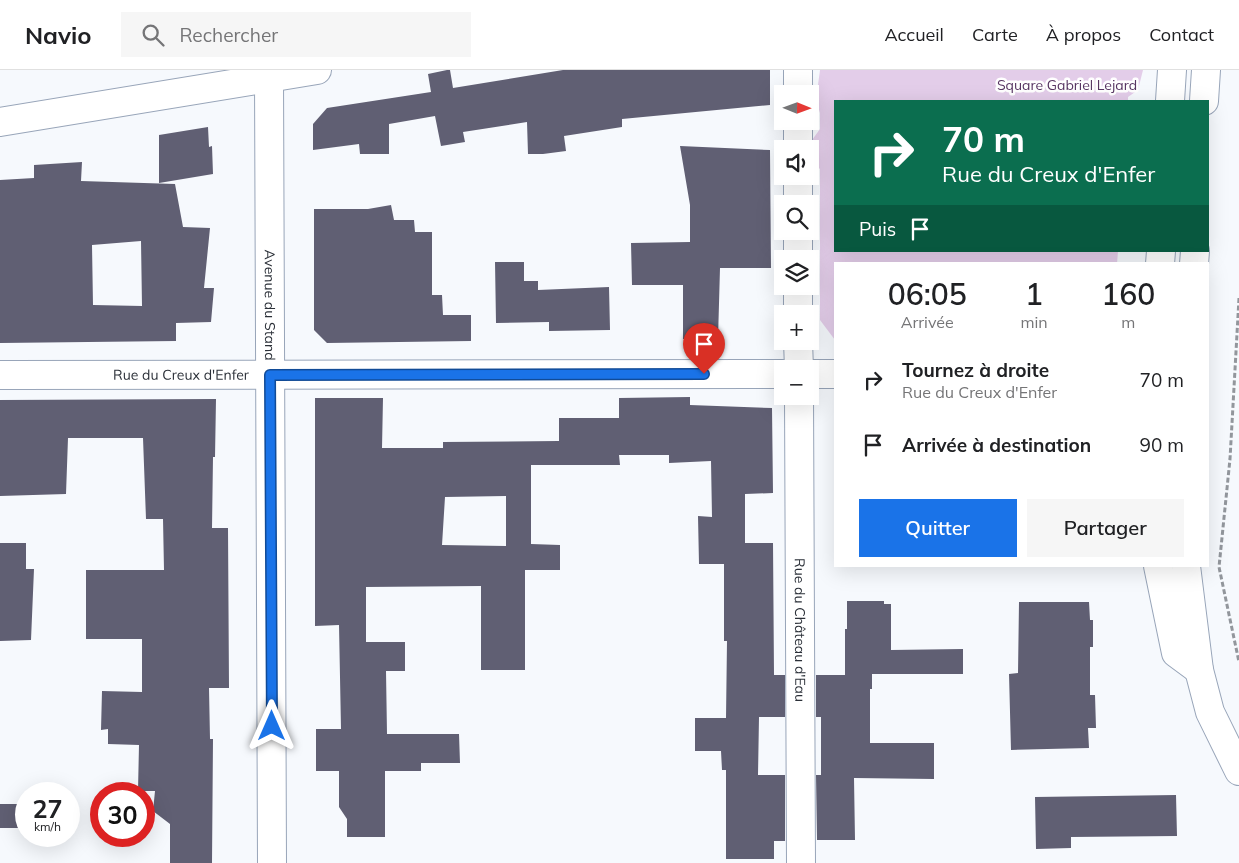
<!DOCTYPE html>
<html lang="fr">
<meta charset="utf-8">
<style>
:root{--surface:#fff;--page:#f6f6f6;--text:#202124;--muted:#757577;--line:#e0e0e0;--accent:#1a73e8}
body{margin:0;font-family:Mulish,sans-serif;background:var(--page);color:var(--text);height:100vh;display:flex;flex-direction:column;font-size:19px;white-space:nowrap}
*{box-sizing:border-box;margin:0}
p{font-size:16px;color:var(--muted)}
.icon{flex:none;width:28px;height:28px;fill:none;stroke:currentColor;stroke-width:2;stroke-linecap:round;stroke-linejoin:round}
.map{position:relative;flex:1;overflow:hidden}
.drawer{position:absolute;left:834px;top:192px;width:375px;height:305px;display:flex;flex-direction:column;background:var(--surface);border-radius:0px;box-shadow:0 5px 20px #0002}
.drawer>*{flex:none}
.top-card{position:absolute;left:834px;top:30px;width:375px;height:152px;border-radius:0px;box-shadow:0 5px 20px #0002;background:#0b6e4f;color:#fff;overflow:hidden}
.needle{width:32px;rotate:91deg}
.buttons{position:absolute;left:774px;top:15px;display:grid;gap:10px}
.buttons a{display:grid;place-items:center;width:45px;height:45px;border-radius:0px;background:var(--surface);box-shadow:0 5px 20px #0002;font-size:25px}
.speed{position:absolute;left:15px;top:712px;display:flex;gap:10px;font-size:25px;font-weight:700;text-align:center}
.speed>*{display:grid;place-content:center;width:65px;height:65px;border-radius:50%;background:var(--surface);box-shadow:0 5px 20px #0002;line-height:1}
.speed small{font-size:12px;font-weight:400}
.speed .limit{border:8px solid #d22;background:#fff;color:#111}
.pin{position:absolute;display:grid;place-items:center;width:42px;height:42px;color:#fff;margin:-51px -21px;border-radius:50% 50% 50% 0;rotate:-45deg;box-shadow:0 0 5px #0007}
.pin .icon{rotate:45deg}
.me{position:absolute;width:55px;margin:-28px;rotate:0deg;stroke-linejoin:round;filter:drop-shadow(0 0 4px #0008)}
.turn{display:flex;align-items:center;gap:18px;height:105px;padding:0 25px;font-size:22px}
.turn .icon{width:65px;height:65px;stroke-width:2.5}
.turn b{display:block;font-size:35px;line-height:42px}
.then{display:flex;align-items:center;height:48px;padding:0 25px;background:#0003;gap:10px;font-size:19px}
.eta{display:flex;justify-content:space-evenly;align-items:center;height:85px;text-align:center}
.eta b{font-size:30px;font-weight:600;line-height:35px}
.cta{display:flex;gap:10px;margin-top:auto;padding:10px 25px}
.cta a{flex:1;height:58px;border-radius:0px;background:var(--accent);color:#fff;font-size:20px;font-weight:600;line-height:58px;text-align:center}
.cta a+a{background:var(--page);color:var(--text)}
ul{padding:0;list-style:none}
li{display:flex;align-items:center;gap:15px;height:65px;padding:0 25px}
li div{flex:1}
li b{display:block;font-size:19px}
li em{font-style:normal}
header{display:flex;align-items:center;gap:30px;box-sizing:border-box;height:70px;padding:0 25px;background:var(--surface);border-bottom:1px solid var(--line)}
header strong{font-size:24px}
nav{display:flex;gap:28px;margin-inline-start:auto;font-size:18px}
.search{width:350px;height:45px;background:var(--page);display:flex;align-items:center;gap:12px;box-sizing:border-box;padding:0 18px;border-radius:0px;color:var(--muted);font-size:19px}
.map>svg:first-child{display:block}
.green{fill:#e3cde9}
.building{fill:#605f73;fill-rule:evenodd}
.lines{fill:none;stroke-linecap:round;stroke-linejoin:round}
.minor-casing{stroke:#98a5b9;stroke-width:30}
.path{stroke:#92969c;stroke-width:3;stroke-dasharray:5 2.5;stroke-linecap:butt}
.minor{stroke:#fff;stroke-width:28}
.route-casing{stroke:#114b97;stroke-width:12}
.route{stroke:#1a73e8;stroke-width:9}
.labels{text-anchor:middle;stroke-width:5;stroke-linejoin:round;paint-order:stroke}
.park-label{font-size:14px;fill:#573562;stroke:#fff}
.street-label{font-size:14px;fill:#2b3038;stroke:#fff}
</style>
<header>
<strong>Navio</strong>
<div class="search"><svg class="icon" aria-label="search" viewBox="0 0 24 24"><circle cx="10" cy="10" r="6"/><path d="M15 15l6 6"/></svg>Rechercher</div>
<nav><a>Accueil</a><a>Carte</a><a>À propos</a><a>Contact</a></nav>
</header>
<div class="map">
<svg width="1239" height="793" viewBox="0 0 1239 793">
<rect width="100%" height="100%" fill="#f6f9fd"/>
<!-- green -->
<path class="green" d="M820,0H1143L1138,20L1128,27V31H835V181H1118L1117,194H835V270L820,250V99L810,89L812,70L820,59V43L816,30Z"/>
<!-- building -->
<g class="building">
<path d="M447,0H450L453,18L563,0H770V35L622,49V57L564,66L566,81L543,84H528L527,52L463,62L465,72L441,76L435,46L389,54V84H360L359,74L313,80V54L327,38L431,22L428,4Z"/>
<path d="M208,57L209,77L212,76L213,104L159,113V65Z"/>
<path d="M680,76L770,80L771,198H720L718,269H683V215H632L631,173L690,172V135Z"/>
<path d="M82,92L81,111L175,114L183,157L210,158L204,218H214L211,252L176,253V271L0,273V110L34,108V95ZM141,171L142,236L93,235L92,175Z"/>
<path d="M391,135L394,150H414L415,162H432V225H442L443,245H471V271L327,273L314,260V139H368Z"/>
<path d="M495,192H524V211H538V220L609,217L610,260L549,261V252L496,253Z"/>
<path d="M690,327V335L772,338L773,423L745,424V473H773L774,605H785V647H759L758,705H785V771H774V789H726V700H722L721,681H695V648H726L727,571H724V494H699L698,446L712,447L711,391L669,393V385H619L620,395H531V474L560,475V500H525V600H481V516L366,517V572H405V601H386L387,664H459L460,693H421V701H385V767H347V749L339,737V701H316V659H341L339,555L315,556V328H383L382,378H443V372L559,371V348H619V328ZM506,426V476L442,475L445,427Z"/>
<path d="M216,329L215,387H213L212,458H228L229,618H209L210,669H213L212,793H170V754L153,741L155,721H138L139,675L108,674V659L101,660L102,621L142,622V569H86V500H164L163,449H146L143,368H68L66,424L0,426V330Z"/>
<path d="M0,473H26V499H34L31,570L0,571Z"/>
<path d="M847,531H884V534H891V580L963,579V604H872V619H870V673H934V709L854,708L855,770H817L816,705H821V647H816V605H845V559H847Z"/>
<path d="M1019,532H1089L1090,550H1093V577H1090V625H1095L1096,658H1088L1089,678L1011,680L1009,604L1018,603Z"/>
<path d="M1176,725L1177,766L1071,767V778L1036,779L1035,727Z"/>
<rect x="0" y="734" width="26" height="24"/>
</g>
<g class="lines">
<defs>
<g id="minor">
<path d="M798,0V24"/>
<path id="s1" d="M269,7L272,793"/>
<path d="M1170,31L1172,0"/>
<path d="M1204,31L1206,0"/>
<path d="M798,51V79"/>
<path d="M0,52L317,0"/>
<path d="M798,106V134"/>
<path d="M798,161V189"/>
<path d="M1160,194L1161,181"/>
<path d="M1194,194L1195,181"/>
<path d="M798,216V244"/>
<path d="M798,271L799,299"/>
<path d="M810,304H835"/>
<path id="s2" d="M0,305L782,304"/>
<path id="s3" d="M799,326L801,793"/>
<path d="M1158,496L1176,583L1199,600"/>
<path d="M1186,496L1199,600L1210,642L1239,701"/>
</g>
</defs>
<!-- minor casing -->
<use href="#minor" class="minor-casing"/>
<!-- path -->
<path class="path" d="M1239,228L1230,389L1219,497L1239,592"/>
<!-- minor -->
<use href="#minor" class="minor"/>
</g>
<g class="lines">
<defs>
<path id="route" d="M272,656L270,305L704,304"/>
</defs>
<!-- route casing -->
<use href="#route" class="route-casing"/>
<!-- route -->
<use href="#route" class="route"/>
</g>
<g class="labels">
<!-- park labels -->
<g class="park-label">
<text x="1067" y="20">Square Gabriel Lejard</text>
</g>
<!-- street labels -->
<g class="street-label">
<text dy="5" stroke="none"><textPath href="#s1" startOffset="228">Avenue du Stand</textPath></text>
<text dy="5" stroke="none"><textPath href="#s2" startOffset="181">Rue du Creux d'Enfer</textPath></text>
<text dy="5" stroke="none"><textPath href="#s3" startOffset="234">Rue du Château d'Eau</textPath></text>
</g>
</g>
</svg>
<div class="buttons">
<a><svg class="needle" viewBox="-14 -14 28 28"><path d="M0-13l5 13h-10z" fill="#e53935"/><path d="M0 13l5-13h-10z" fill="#757577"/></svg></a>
<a><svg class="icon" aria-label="sound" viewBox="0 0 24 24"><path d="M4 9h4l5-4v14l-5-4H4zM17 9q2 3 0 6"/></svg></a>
<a><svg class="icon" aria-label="search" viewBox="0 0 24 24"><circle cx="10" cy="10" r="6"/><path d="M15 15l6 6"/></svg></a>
<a><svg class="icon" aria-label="layers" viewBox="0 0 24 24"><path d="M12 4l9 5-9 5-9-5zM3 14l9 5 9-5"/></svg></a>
<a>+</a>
<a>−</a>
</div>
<div class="speed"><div>27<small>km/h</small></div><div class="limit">30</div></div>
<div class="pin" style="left:704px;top:304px;background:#d93025"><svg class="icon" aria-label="arrive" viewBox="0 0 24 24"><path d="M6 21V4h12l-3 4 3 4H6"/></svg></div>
<svg class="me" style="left:272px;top:656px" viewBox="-20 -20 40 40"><path d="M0-17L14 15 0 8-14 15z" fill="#1a73e8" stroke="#fff" stroke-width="4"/></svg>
<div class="top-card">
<div class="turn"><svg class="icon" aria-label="right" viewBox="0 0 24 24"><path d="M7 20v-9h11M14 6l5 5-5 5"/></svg><div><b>70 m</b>Rue du Creux d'Enfer</div></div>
<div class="then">Puis<svg class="icon" aria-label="arrive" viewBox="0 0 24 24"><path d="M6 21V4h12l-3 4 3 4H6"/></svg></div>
</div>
<section class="drawer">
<div class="eta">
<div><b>06:05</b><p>Arrivée</p></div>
<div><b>1</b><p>min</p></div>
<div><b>160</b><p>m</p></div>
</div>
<ul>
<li><svg class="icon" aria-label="right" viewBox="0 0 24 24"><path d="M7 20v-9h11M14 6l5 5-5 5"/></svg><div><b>Tournez à droite</b><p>Rue du Creux d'Enfer</p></div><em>70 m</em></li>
<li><svg class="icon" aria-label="arrive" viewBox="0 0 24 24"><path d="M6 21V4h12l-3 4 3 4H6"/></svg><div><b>Arrivée à destination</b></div><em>90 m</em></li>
</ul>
<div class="cta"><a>Quitter</a><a>Partager</a></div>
</section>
</div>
